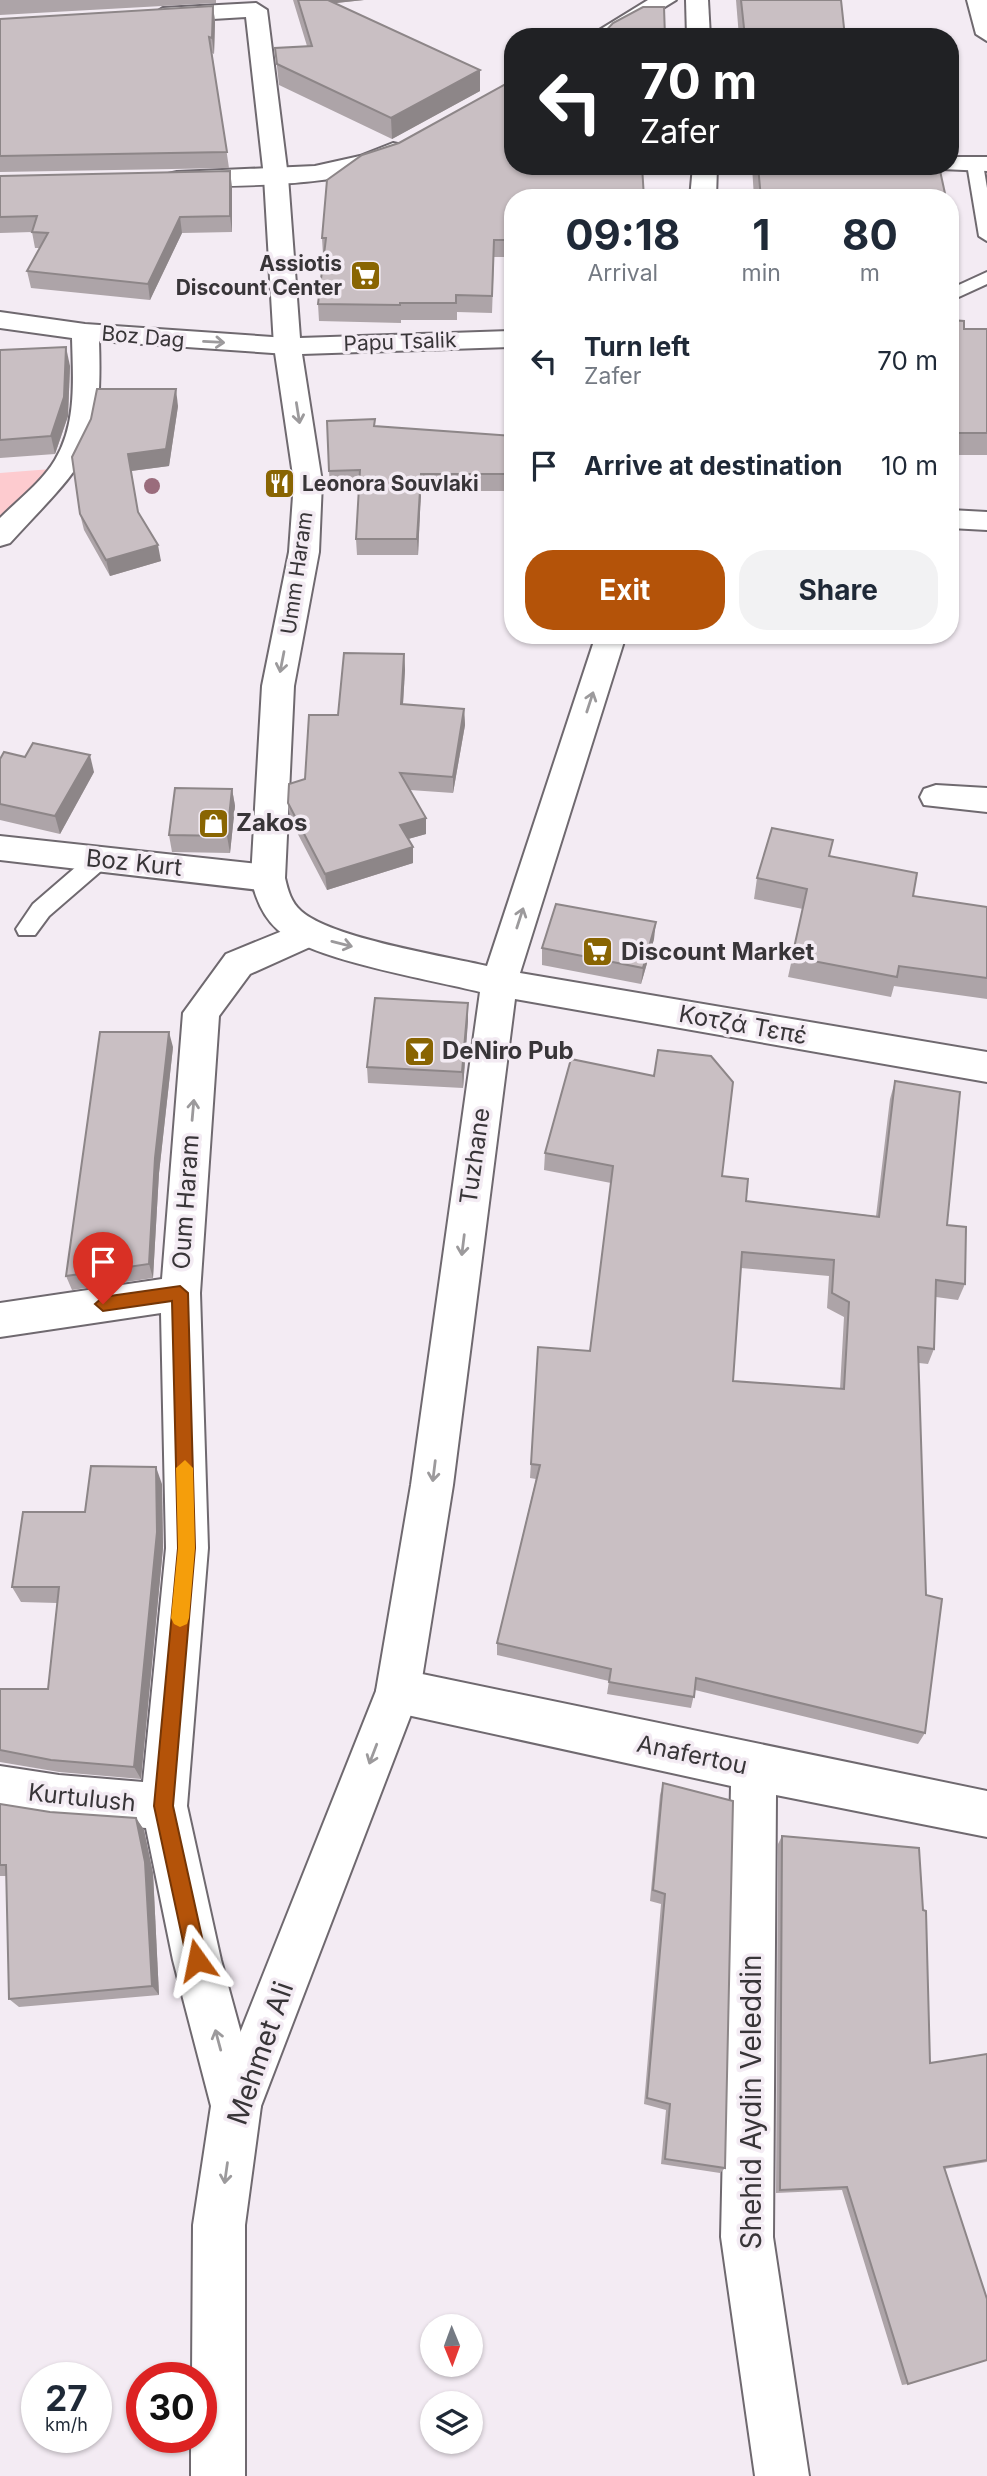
<!DOCTYPE html>
<meta charset="utf-8">
<style>
:root{--surface:#fff;--page:#f2f2f3;--text:#1f2937;--muted:#747a83;--accent:#b45309}
body{margin:0;font-family:Inter,sans-serif;background:var(--page);color:var(--text);height:100vh;display:flex;flex-direction:column;font-size:26px;white-space:nowrap}
*{box-sizing:border-box;margin:0}
p{font-size:23px;color:var(--muted)}
.icon{flex:none;width:38px;height:38px;fill:none;stroke:currentColor;stroke-width:2;stroke-linecap:round;stroke-linejoin:round}
.map{position:relative;flex:1;overflow:hidden}
.panel{position:absolute;left:504px;top:189px;width:455px;height:455px;display:flex;flex-direction:column;background:var(--surface);border-radius:28px;box-shadow:0 2px 5px #0004}
.panel>*{flex:none}
.hud{position:absolute;left:504px;top:28px;width:455px;height:147px;border-radius:28px;box-shadow:0 2px 5px #0004;background:#202124;color:#fff;overflow:hidden}
.needle{width:46px;rotate:179deg}
.controls{position:absolute;left:420px;top:2314px;display:grid;gap:14px}
.controls a{display:grid;place-items:center;width:63px;height:63px;border-radius:50%;background:var(--surface);box-shadow:0 2px 5px #0004;font-size:35px}
.speed{position:absolute;left:21px;top:2362px;display:flex;gap:14px;font-size:35px;font-weight:700;text-align:center}
.speed>*{display:grid;place-content:center;width:91px;height:91px;border-radius:50%;background:var(--surface);box-shadow:0 2px 5px #0004;line-height:1}
.speed small{font-size:18px;font-weight:400}
.speed .limit{border:10px solid #d22;background:#fff;color:#111}
.pin{position:absolute;display:grid;place-items:center;width:60px;height:60px;color:#fff;margin:-72px -30px;border-radius:50% 50% 50% 0;rotate:-45deg;box-shadow:0 0 7px #0007}
.pin .icon{rotate:45deg}
.me{position:absolute;width:77px;margin:-38px;rotate:348deg;stroke-linejoin:round;filter:drop-shadow(0 0 5px #0008)}
.turn{display:flex;align-items:center;gap:24px;height:147px;padding:0 21px;font-size:32px}
.turn .icon{width:91px;height:91px;stroke-width:2.5}
.turn b{display:block;font-size:49px;line-height:60px}
.eta{display:flex;justify-content:space-evenly;align-items:center;height:119px;text-align:center}
.eta b{font-size:42px;font-weight:700;line-height:49px}
.button{display:flex;gap:14px;margin-top:auto;padding:14px 21px}
.button a{flex:1;height:80px;border-radius:28px;background:var(--accent);color:#fff;font-size:28px;font-weight:700;line-height:80px;text-align:center}
.button a+a{background:var(--page);color:var(--text)}
ul{padding:0;list-style:none}
li{display:flex;align-items:center;gap:21px;height:105px;padding:0 21px}
li div{flex:1}
li b{display:block;font-size:26px}
li em{font-style:normal}
.map>svg:first-child{display:block}
.green{fill:#fdcbcf}
.lines{fill:none;stroke-linecap:round;stroke-linejoin:round}
.service-casing{stroke:#6f696f;stroke-width:4}
.minor-casing{stroke:#6f696f;stroke-width:4}
.tertiary-casing{stroke:#6f696f;stroke-width:4}
.service{fill:#fff;fill-rule:evenodd}
.minor{fill:#fff;fill-rule:evenodd}
.tertiary{fill:#fff;fill-rule:evenodd}
.tree{fill:#9a6c7c}
.wall{fill:#ada4a8;fill-rule:evenodd}
.shaded-wall{fill:#8d8688}
.building{fill:#c9bfc3;stroke:#8d8688;stroke-width:2;fill-rule:evenodd}
.oneway{stroke:#9c9a9c}
.route{fill:#b45309;stroke:#753606;stroke-width:2}
.slow{fill:#f59e0b}
.labels{text-anchor:middle;stroke-width:7;stroke-linejoin:round;paint-order:stroke}
.far-poi-label{font-size:21px;font-weight:bold;fill:#383538;stroke:#f3ebf3;text-anchor:end}
.far-street-label{font-size:21px;fill:#383538;stroke:#f3ebf3}
.poi-label{font-size:24px;font-weight:bold;fill:#383538;stroke:#f3ebf3;text-anchor:start}
.street-label{font-size:24px;fill:#383538;stroke:#f3ebf3}
.near-street-label{font-size:28px;fill:#383538;stroke:#f3ebf3}
</style>
<div class="map">
<svg width="987" height="2476" viewBox="0 0 987 2476">
<rect width="100%" height="100%" fill="#f3ebf3"/>
<!-- green -->
<path class="green" d="M64,468L0,536V473Z"/>
<g class="lines">
<defs>
<g id="service">
<path d="M975,159L983,164L987,188V241L979,236L967,164Z"/>
<path d="M987,272V284L950,301V289Z"/>
<path d="M100,851L108,853L111,859L108,865L49,916L35,935H19L16,929L33,904L92,853Z"/>
</g>
<g id="minor">
<path d="M648,0H676L616,37H588Z"/>
<path d="M967,0H987V41L976,34Z"/>
<path d="M393,143L402,145L405,150C379,189 222,186 177,186L168,184L165,179L168,174L177,172L315,166L360,156Z"/>
<path d="M950,157H987V171L941,169L939,166H950Z"/>
<path d="M0,312L85,324L287,338L297,340L300,346L297,352L287,354L99,341C103,457 84,462 10,543L0,546V518C18,500 42,482 55,460C77,424 73,378 72,338L0,328Z"/>
<path d="M950,510L987,512V530L950,528Z"/>
<path d="M936,785L987,788V812L924,805L920,797L924,789Z"/>
<path d="M0,836L268,865L280,869L285,878L280,887L268,891L0,860Z"/>
<path d="M307,921L319,925L324,934L319,943L250,974L219,1016L200,1293L208,1548L187,1806L221,1960L261,2106L254,2124L236,2131L218,2124L211,2106L173,1960L146,1828L59,1821L0,1812V1766L59,1775L143,1782L166,1548L161,1313L0,1337V1303L162,1279L183,1013L226,954Z"/>
<path d="M398,1669L987,1791V1837L776,1795L773,2237L809,2476H755L721,2237L731,1786L398,1713L382,1706L376,1691L382,1676Z"/>
</g>
<g id="tertiary">
<path d="M686,0H708L710,37H687Z"/>
<path d="M256,3L267,10L288,177L300,338L513,331V347L302,354L322,482L319,552L294,686L285,878C288,891 291,902 301,911C331,938 444,956 487,966L596,635H626L520,973L987,1052V1082L515,999L453,1485L420,1691L261,2106L245,2225V2476H191V2438H201V2378H192L193,2225L211,2106L376,1691L411,1485L480,992C433,980 311,960 278,930C263,917 255,897 251,878L262,686L289,552L294,482L274,346L264,177L246,17L163,22L152,15L163,8Z"/>
<path d="M693,166H717L716,198H690Z"/>
</g>
</defs>
<!-- service casing -->
<use href="#service" class="service-casing"/>
<!-- minor casing -->
<use href="#minor" class="minor-casing"/>
<!-- tertiary casing -->
<use href="#tertiary" class="tertiary-casing"/>
<!-- service -->
<use href="#service" class="service"/>
<!-- minor -->
<use href="#minor" class="minor"/>
<!-- tertiary -->
<use href="#tertiary" class="tertiary"/>
</g>
<!-- trees -->
<circle class="tree" cx="152" cy="486" r="8"/>
<!-- wall -->
<g class="wall">
<path d="M0,0H216V3L0,15Z"/>
<path d="M293,0H364L335,3L480,70V91L392,139L279,85L275,48L307,46Z"/>
<path d="M736,0H841L845,37H739Z"/>
<path d="M213,6L215,22L214,54L212,53L229,168L0,172V19Z"/>
<path d="M752,166H939L946,198H754Z"/>
<path d="M0,176L232,187V232L182,233L150,300L31,288L27,271L40,248H35L32,232L0,233Z"/>
<path d="M513,198V257H494L492,313L457,312V320H401V323L319,321L318,304L324,255H323L322,238Z"/>
<path d="M950,320L964,329H987V455H950Z"/>
<path d="M0,350L70,366L68,416L55,454L0,458Z"/>
<path d="M178,406L169,466L131,471L138,513L161,561L110,576L84,530L80,514Z"/>
<path d="M375,419V426L513,436V491H421L418,555H357L356,539L359,487L330,488L329,471Z"/>
<path d="M404,654L405,670L403,704L464,709L465,725L453,793L410,790L426,834L408,839L413,863L327,890L290,819L288,803L305,779L338,715Z"/>
<path d="M0,759L94,772L60,834L0,820Z"/>
<path d="M232,789L235,806L230,853L172,852L169,835Z"/>
<path d="M830,857L913,896L987,907V999L894,986L891,997L788,977L803,909L754,899L757,878Z"/>
<path d="M654,939L641,984L542,965V948Z"/>
<path d="M468,1003V1020L463,1088L368,1083L367,1067Z"/>
<path d="M173,1047L159,1173L153,1278L72,1290L66,1276Z"/>
<path d="M895,1081L947,1225L965,1284L958,1300L936,1297L934,1349L928,1364L919,1363L925,1733L918,1744L695,1690L691,1708L607,1694L609,1681L497,1655V1643L536,1479L530,1478L538,1347L590,1351L611,1183L544,1170L545,1153L722,1176L746,1201L876,1216L890,1099ZM741,1268L829,1276L827,1308L844,1317L840,1389L733,1381Z"/>
<path d="M162,1484L163,1548L141,1779L59,1772L0,1762V1689H48L57,1603L21,1602L12,1587L85,1512Z"/>
<path d="M663,1783L725,2168L720,2173L661,2164L666,2110L644,2104L661,1904L650,1901L660,1795Z"/>
<path d="M0,1804L50,1812L136,1818L144,1830L153,1873L159,1995L19,2007L9,1999L6,1876H0Z"/>
<path d="M782,1836L930,2063L987,2054V2162L944,2169L908,2384L902,2385L842,2190L776,2193L778,1844Z"/>
</g>
<!-- shaded-wall -->
<g class="shaded-wall">
<path d="M299,0H364L300,7Z"/>
<path d="M213,6L215,22L214,54L212,38Z"/>
<path d="M480,70V91L392,139L391,118Z"/>
<path d="M230,171L232,187V232L230,216Z"/>
<path d="M180,217L182,233L150,300L148,284Z"/>
<path d="M66,347L70,366L68,416L55,454L51,436Z"/>
<path d="M176,389L178,406L169,466L131,471L128,454Z"/>
<path d="M421,474V491L418,555L417,539Z"/>
<path d="M158,545L161,561L110,576L106,560Z"/>
<path d="M404,654L405,670L402,720L401,704Z"/>
<path d="M464,709L465,725L453,793V777Z"/>
<path d="M90,755L94,772L60,834L55,816Z"/>
<path d="M232,789L235,806L230,853L227,836Z"/>
<path d="M426,818V834L401,841L400,825Z"/>
<path d="M413,847V863L327,890L325,874Z"/>
<path d="M656,922L654,939L641,984L643,968Z"/>
<path d="M468,1003V1020L463,1088L462,1072Z"/>
<path d="M169,1032L173,1047L159,1173L153,1278L149,1264L155,1158Z"/>
<path d="M156,1467L162,1484L163,1548L141,1779L134,1767Z"/>
<path d="M136,1818L144,1830L153,1873L159,1995L152,1986Z"/>
</g>
<!-- building -->
<g class="building">
<path d="M298,0H328L480,70L391,118L277,64L275,48L312,46Z"/>
<path d="M741,0H841L845,37H745Z"/>
<path d="M213,6L212,38L209,37L227,152L0,156V19Z"/>
<path d="M643,7H664L665,37H600L613,23Z"/>
<path d="M513,80V166H642L644,198H513V240H494L492,296L456,295V303H400V305L318,304L326,238H322L327,180L362,155L399,143Z"/>
<path d="M758,166H939L946,198H761Z"/>
<path d="M230,171V216L180,217L148,284L27,271L48,233L32,232L37,216L0,217V176Z"/>
<path d="M950,320L964,321V329H987V433H950Z"/>
<path d="M66,347L64,397L51,436L0,440V350Z"/>
<path d="M97,389H176L166,449L128,454L138,512L158,545L106,560L80,514L72,457L91,419Z"/>
<path d="M375,419L374,426L513,436V474H421L417,539H356L360,470L329,471L327,421Z"/>
<path d="M344,653L404,654L401,704L464,709L453,777L400,773L426,818L400,825L413,847L325,874L288,803L289,784L305,779L309,715H338Z"/>
<path d="M33,743L90,755L55,816L0,804V759L4,752L25,757Z"/>
<path d="M175,788L232,789L227,836L169,835Z"/>
<path d="M772,828L833,840L829,856L917,873L913,896L987,907V978L899,966L897,977L792,957L807,889L757,878Z"/>
<path d="M556,904L656,922L643,968L542,948Z"/>
<path d="M375,998L468,1003L462,1072L367,1067Z"/>
<path d="M100,1032H169L155,1158L149,1264L66,1276Z"/>
<path d="M658,1050L711,1056L733,1082L722,1176L748,1179L746,1201L879,1217L895,1081L960,1092L947,1225L966,1227L965,1284L936,1280L934,1349L918,1347L926,1595L942,1599L925,1733L696,1678L694,1697L609,1682L611,1669L497,1643L540,1465L531,1464L538,1347L590,1351L613,1166L545,1153L571,1059L654,1076ZM742,1252L834,1260L832,1293L849,1302L844,1389L733,1381Z"/>
<path d="M91,1466L156,1467L157,1532L134,1767L51,1760L0,1750V1689H48L59,1587H12L23,1512H85Z"/>
<path d="M663,1783L733,1801L725,2168L665,2159L670,2104L647,2098L665,1894L653,1890Z"/>
<path d="M0,1804L50,1812L136,1818L145,1862L152,1986L9,1999L6,1865H0Z"/>
<path d="M782,1836L919,1848L923,1910L926,1911L930,2063L987,2054V2160L944,2167L987,2299V2360L908,2384L847,2187L780,2190Z"/>
</g>
<!-- one-way arrows -->
<defs><path id="oneway-shaft" d="M-6 0H5M1.5-3L5.5 0L1.5 3" fill="none" stroke-width="1.6" stroke-linecap="round" stroke-linejoin="round" transform="scale(1.75)"/></defs>
<g class="oneway">
<use href="#oneway-shaft" transform="translate(214 342) rotate(3)"/>
<use href="#oneway-shaft" transform="translate(298 413) rotate(81)"/>
<use href="#oneway-shaft" transform="translate(282 662) rotate(101)"/>
<use href="#oneway-shaft" transform="translate(590 702) rotate(-72)"/>
<use href="#oneway-shaft" transform="translate(520 918) rotate(-72)"/>
<use href="#oneway-shaft" transform="translate(342 944) rotate(14)"/>
<use href="#oneway-shaft" transform="translate(193 1110) rotate(-85)"/>
<use href="#oneway-shaft" transform="translate(463 1245) rotate(97)"/>
<use href="#oneway-shaft" transform="translate(434 1471) rotate(97)"/>
<use href="#oneway-shaft" transform="translate(373 1754) rotate(111)"/>
<use href="#oneway-shaft" transform="translate(218 2040) rotate(-105)"/>
<use href="#oneway-shaft" transform="translate(226 2173) rotate(98)"/>
</g>
<!-- route -->
<path class="route" d="M180,1286L188,1293L195,1548L173,1806L207,1960L204,1967L197,1970L190,1967L187,1960L154,1806L178,1548L172,1301L103,1311L95,1304L103,1297Z"/>
<!-- slow -->
<path class="slow" d="M185,1460L193,1468L195,1548L189,1618L187,1624L180,1627L174,1624L171,1618L178,1548L176,1468Z"/>
<!-- icons -->
<defs>
<symbol id="supermarket-square" viewBox="-11 -11 22 22"><rect x="-9" y="-9" width="18" height="18" rx="4" fill="#896502" stroke="#f3ebf3"/><path d="M-6-5.5h2.5l.6 2H6L4.5 2H-2.5L-4.4-4H-6ZM-1.5 3.2a1.3 1.3 0 1 0 .1 0ZM3 3.2a1.3 1.3 0 1 0 .1 0Z" fill="#fff"/></symbol>
<symbol id="restaurant-square" viewBox="-11 -11 22 22"><rect x="-9" y="-9" width="18" height="18" rx="4" fill="#896502" stroke="#f3ebf3"/><path d="M-5-6h1v4h1v-4h1v4h1v-4h1v5L-1.5 .5V6h-2V.5L-5-1ZM5-6V6H3V1.5H1.5Q1.5-4 5-6Z" fill="#fff"/></symbol>
<symbol id="shop-square" viewBox="-11 -11 22 22"><rect x="-9" y="-9" width="18" height="18" rx="4" fill="#896502" stroke="#f3ebf3"/><path d="M-5-2.5h2.3a2.7 3.5 0 0 1 5.4 0H5L5.5 6h-11ZM-1.5-2.5h3a1.5 2.3 0 0 0-3 0Z" fill="#fff"/></symbol>
<symbol id="bar-square" viewBox="-11 -11 22 22"><rect x="-9" y="-9" width="18" height="18" rx="4" fill="#896502" stroke="#f3ebf3"/><path d="M-6-5H6L.8 .8V4.5H3.5V6h-7V4.5H-.8V.8Z" fill="#fff"/></symbol>
</defs>
<g fill-rule="evenodd">
<use href="#supermarket-square" x="348" y="258" width="35" height="35"/>
<use href="#restaurant-square" x="262" y="466" width="35" height="35"/>
<use href="#shop-square" x="196" y="806" width="35" height="35"/>
<use href="#supermarket-square" x="580" y="934" width="35" height="35"/>
<use href="#bar-square" x="402" y="1034" width="35" height="35"/>
</g>
<g class="labels">
<!-- far-poi labels -->
<g class="far-poi-label">
<text x="342" y="271">Assiotis<tspan x="342" dy="24">Discount Center</tspan></text>
<text x="302" y="491" text-anchor="start">Leonora Souvlaki</text>
</g>
<!-- far-street labels -->
<g class="far-street-label">
<text transform="translate(143 337) rotate(5)" y="7">Boz Dag</text>
<text transform="translate(400 342) rotate(-2)" y="7">Papu Tsalik</text>
<text transform="translate(297 573) rotate(-82)" y="7">Umm Haram</text>
</g>
<!-- poi labels -->
<g class="poi-label">
<text x="236" y="831">Zakos</text>
<text x="621" y="960">Discount Market</text>
<text x="442" y="1059">DeNiro Pub</text>
</g>
<!-- street labels -->
<g class="street-label">
<text transform="translate(134 863) rotate(6)" y="8">Boz Kurt</text>
<text transform="translate(743 1025) rotate(10)" y="8">Κοτζά Τεπέ</text>
<text transform="translate(475 1156) rotate(-82)" y="8">Tuzhane</text>
<text transform="translate(186 1202) rotate(-86)" y="8">Oum Haram</text>
<text transform="translate(692 1755) rotate(12)" y="8">Anafertou</text>
<text transform="translate(82 1798) rotate(6)" y="8">Kurtulush</text>
</g>
<!-- near-street labels -->
<g class="near-street-label">
<text transform="translate(260 2053) rotate(-71)" y="10">Mehmet Ali</text>
<text transform="translate(751 2102) rotate(-90)" y="10">Shehid Aydin Veleddin</text>
</g>
</g>
</svg>
<div class="controls">
<a><svg class="needle" viewBox="-14 -14 28 28"><path d="M0-13l5 13h-10z" fill="#e53935"/><path d="M0 13l5-13h-10z" fill="#747a83"/></svg></a>
<a><svg class="icon" aria-label="layers" viewBox="0 0 24 24"><path d="M12 4l9 5-9 5-9-5zM3 14l9 5 9-5"/></svg></a>
</div>
<div class="speed"><div>27<small>km/h</small></div><div class="limit">30</div></div>
<div class="pin" style="left:103px;top:1304px;background:#d93025"><svg class="icon" aria-label="arrive" viewBox="0 0 24 24"><path d="M6 21V4h12l-3 4 3 4H6"/></svg></div>
<svg class="me" style="left:197px;top:1960px" viewBox="-20 -20 40 40"><path d="M0-17L14 15 0 8-14 15z" fill="#b45309" stroke="#fff" stroke-width="4"/></svg>
<div class="hud">
<div class="turn"><svg class="icon" aria-label="left" viewBox="0 0 24 24"><path d="M17 20v-9H6M10 6l-5 5 5 5"/></svg><div><b>70 m</b>Zafer</div></div>
</div>
<section class="panel">
<div class="eta">
<div><b>09:18</b><p>Arrival</p></div>
<div><b>1</b><p>min</p></div>
<div><b>80</b><p>m</p></div>
</div>
<ul>
<li><svg class="icon" aria-label="left" viewBox="0 0 24 24"><path d="M17 20v-9H6M10 6l-5 5 5 5"/></svg><div><b>Turn left</b><p>Zafer</p></div><em>70 m</em></li>
<li><svg class="icon" aria-label="arrive" viewBox="0 0 24 24"><path d="M6 21V4h12l-3 4 3 4H6"/></svg><div><b>Arrive at destination</b></div><em>10 m</em></li>
</ul>
<div class="button"><a>Exit</a><a>Share</a></div>
</section>
</div>
